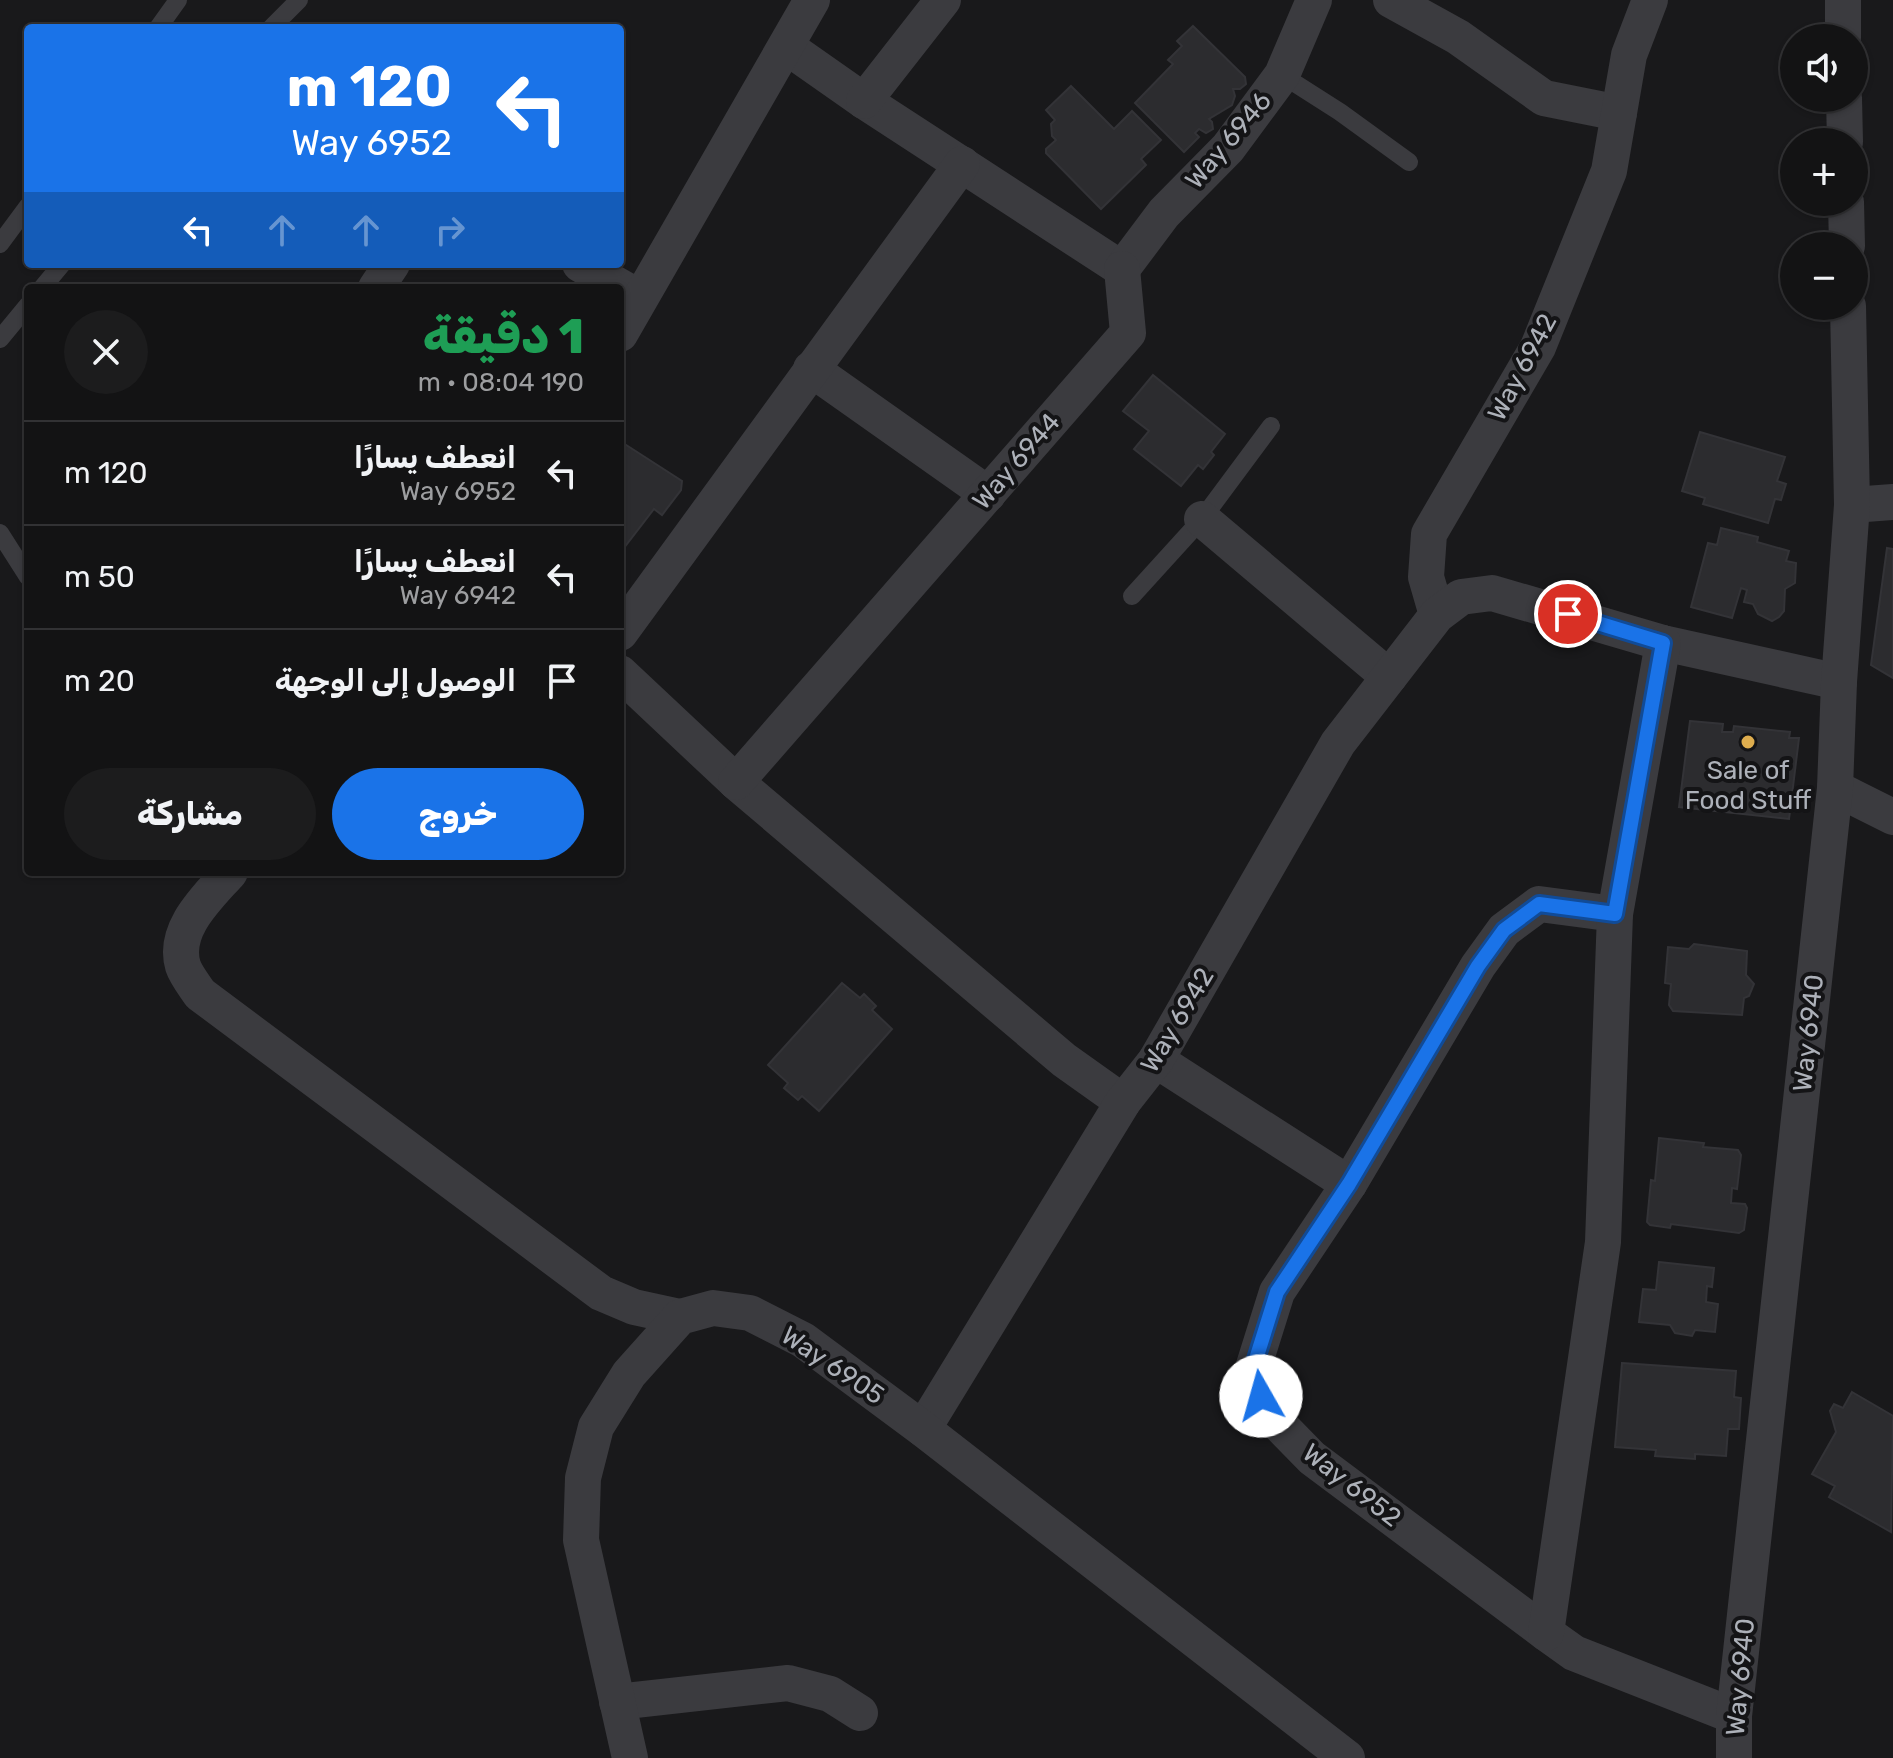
<!DOCTYPE html>
<html lang="ar">
<meta charset="utf-8">
<style>
:root{--surface:#131314;--page:#1c1c1d;--text:#f1f3f6;--muted:#9d9ea0;--line:#323234;--accent:#1a73e8}
body{margin:0;font-family:Rubik,Vazirmatn,sans-serif;background:var(--page);color:var(--text);direction:rtl;height:100vh;display:flex;flex-direction:column;font-size:30px;white-space:nowrap}
*{box-sizing:border-box;margin:0}
p{font-size:26px;color:var(--muted)}
.icon{flex:none;width:44px;height:44px;fill:none;stroke:currentColor;stroke-width:2;stroke-linecap:round;stroke-linejoin:round}
.map{position:relative;flex:1;overflow:hidden;direction:ltr}
.drawer{position:absolute;left:24px;top:284px;width:600px;height:592px;display:flex;flex-direction:column;background:var(--surface);border-radius:8px;box-shadow:0 2px 6px #0004,0 0 0 2px var(--line);direction:rtl}
.drawer>*{flex:none}
.guide{position:absolute;left:24px;top:24px;width:600px;height:244px;border-radius:8px;box-shadow:0 2px 6px #0004,0 0 0 2px var(--line);direction:rtl;background:#1a73e8;color:#fff;overflow:hidden}
.buttons{position:absolute;left:1780px;top:24px;display:grid;gap:16px}
.buttons a{display:grid;place-items:center;width:88px;height:88px;border-radius:50%;background:var(--surface);box-shadow:0 2px 6px #0004,0 0 0 2px var(--line);font-size:40px}
.pin{position:absolute;display:grid;place-items:center;width:68px;height:68px;color:#fff;margin:-34px;border:4px solid #fff;border-radius:50%;box-shadow:0 2px 8px #0007}
.me{position:absolute;width:88px;margin:-44px;rotate:353deg;stroke-linejoin:round;filter:drop-shadow(0 0 6px #0008)}
.turn{display:flex;align-items:center;gap:28px;height:168px;padding:0 40px;font-size:36px}
.turn .icon{width:104px;height:104px;stroke-width:2.5}
.turn b{display:block;font-size:56px;line-height:68px}
.lanes{display:flex;align-items:center;height:76px;padding:0 40px;background:#0003;justify-content:center;gap:40px;direction:ltr}
.lanes .off{opacity:.35}
.round{display:grid;place-items:center;flex:none;width:84px;height:84px;border-radius:42px;background:var(--page)}
.overview{display:flex;align-items:center;justify-content:space-between;height:136px;padding:0 40px}
h1{font-size:48px;font-weight:800;line-height:60px;color:#1e9e55}
.action{display:flex;gap:16px;margin-top:auto;padding:16px 40px}
.action a{flex:1;height:92px;border-radius:48px;background:var(--accent);color:#fff;font-size:32px;font-weight:800;line-height:92px;text-align:center}
.action a+a{background:var(--page);color:var(--text)}
ul{padding:0;list-style:none}
li{display:flex;align-items:center;gap:24px;height:104px;padding:0 40px;border-top:2px solid var(--line)}
li div{flex:1}
li b{display:block;font-size:30px}
li em{font-style:normal}
.map>svg:first-child{display:block}
.building{fill:#2c2c2f;stroke:#333337;stroke-width:2}
.lines{fill:none;stroke-linecap:round;stroke-linejoin:round}
.lane{stroke:#3b3b3f;stroke-width:18}
.street{stroke:#3b3b3f;stroke-width:36}
.route-casing{stroke:#114b97;stroke-width:20}
.route{stroke:#1a73e8;stroke-width:14}
.poi-dot{fill:#dead4e;stroke:#141416;stroke-width:3}
.labels{text-anchor:middle;stroke-width:8;stroke-linejoin:round;paint-order:stroke}
.street-label{font-size:26px;fill:#adb1b9;stroke:#141416}
.poi-label{font-size:26px;fill:#adb1b9;stroke:#141416}
</style>
<div class="map">
<svg width="1893" height="1758" viewBox="0 0 1893 1758">
<rect width="100%" height="100%" fill="#19191b"/>
<!-- building -->
<g class="building">
<path d="M1193,26L1245,77L1246,84L1240,89H1233L1235,96L1232,105L1209,119L1212,122L1213,129L1206,133L1199,129L1195,133L1199,137L1184,152L1135,103L1173,64L1168,60L1182,46L1177,41Z"/>
<path d="M1071,86L1114,129L1132,111L1161,140L1141,159L1146,165L1101,209L1046,153V149L1056,140L1052,136L1051,124L1055,120L1046,110Z"/>
<path d="M1153,375L1225,434L1211,452L1214,455L1203,469L1198,465L1181,486L1134,449L1149,431L1123,411Z"/>
<path d="M1700,432L1785,457L1777,481L1786,484L1781,500L1775,499L1768,523L1703,504L1705,498L1682,491Z"/>
<path d="M620,441L682,481L681,490L662,515L654,509L620,553Z"/>
<path d="M1721,528L1758,537L1757,542L1789,551L1786,561L1796,563L1795,583L1785,589L1784,611L1779,617L1772,621L1758,614L1753,604L1744,602L1747,590L1741,588L1732,618L1691,607L1708,543L1717,545Z"/>
<path d="M1887,548L1893,549V678L1871,665Z"/>
<path d="M1690,721L1723,724L1722,732H1733L1734,726L1790,732L1789,738H1799L1789,819L1679,807Z"/>
<path d="M1694,944L1747,951L1746,975L1754,984L1749,996L1744,998L1742,1015L1673,1011L1669,1005L1671,984L1665,983L1668,947L1689,949Z"/>
<path d="M842,983L860,998L864,994L876,1006L872,1010L892,1029L819,1111L802,1096L798,1100L784,1088L788,1083L768,1065Z"/>
<path d="M1659,1138L1704,1143L1703,1147L1738,1150L1741,1155L1737,1189L1732,1188L1731,1203L1745,1204L1747,1208L1744,1230L1739,1233L1671,1224L1670,1228L1650,1225L1647,1222L1651,1180L1655,1181Z"/>
<path d="M1659,1262L1714,1268L1712,1287L1707,1286L1706,1302L1718,1304L1715,1332L1695,1330L1692,1336L1675,1333L1670,1325L1639,1322L1643,1289L1656,1290Z"/>
<path d="M1622,1363L1736,1371L1734,1397L1741,1398L1739,1429H1728L1726,1456L1695,1454V1459L1655,1456L1656,1450L1615,1447Z"/>
<path d="M1852,1392L1893,1416L1891,1532L1829,1497L1835,1486L1812,1474L1836,1432L1830,1411L1834,1404L1843,1408Z"/>
</g>
<g class="lines">
<!-- lane -->
<g class="lane">
<path d="M158,28L178,0"/>
<path d="M271,28L299,0"/>
<path d="M1282,75L1340,112L1409,162"/>
<path d="M0,244L28,206"/>
<path d="M42,288L62,264"/>
<path d="M0,339L28,305"/>
<path d="M0,533L28,577"/>
<path d="M1132,596L1202,519L1271,426"/>
</g>
<!-- street -->
<g class="street">
<path d="M1391,0L1458,37L1544,98L1619,113"/>
<path d="M1843,0V38"/>
<path d="M787,47L864,101L1122,269"/>
<path d="M1844,98L1845,142"/>
<path d="M864,101L943,0"/>
<path d="M1846,202L1847,246"/>
<path d="M580,264L640,298"/>
<path d="M1122,269L1164,213L1228,148L1282,75L1314,0"/>
<path d="M376,288L392,264"/>
<path d="M620,334L812,0"/>
<path d="M811,369L988,494"/>
<path d="M1852,505L1893,502"/>
<path d="M1202,519L1389,677"/>
<path d="M1437,615L1426,577L1429,534L1538,347L1609,171L1629,55L1650,0"/>
<path d="M620,633L962,164"/>
<path d="M620,673L736,782L1064,1060L1123,1102"/>
<path d="M736,782L1128,333L1122,269"/>
<path d="M1835,788L1893,817"/>
<path d="M230,872C208,897 172,929 183,966C186,975 194,985 200,994L601,1293L634,1307L680,1317"/>
<path d="M1615,914L1539,904L1504,930L1478,966L1349,1184L1277,1292L1251,1375L1271,1416L1312,1458L1546,1633L1574,1653L1734,1716"/>
<path d="M1156,1060L1349,1184"/>
<path d="M923,1429L1123,1102L1156,1060L1338,743L1437,615L1461,597L1492,593L1663,643L1839,682"/>
<path d="M1546,1633L1603,1242L1615,914L1663,643"/>
<path d="M617,1702L788,1683L830,1694L860,1713"/>
<path d="M630,1758L581,1540L583,1478L596,1427L629,1374L680,1317L713,1308L750,1313L803,1340L923,1429L1347,1758"/>
<path d="M1734,1758V1716L1835,788L1839,682L1852,505L1848,306"/>
</g>
</g>
<g class="lines">
<defs>
<path id="route" d="M1261,1396L1251,1375L1277,1292L1349,1184L1478,966L1504,930L1539,904L1615,914L1663,643L1568,614"/>
</defs>
<!-- route casing -->
<use href="#route" class="route-casing"/>
<!-- route -->
<use href="#route" class="route"/>
</g>
<!-- markers -->
<circle class="poi-dot" cx="1748" cy="742" r="8"/>
<g class="labels">
<!-- street labels -->
<g class="street-label">
<text transform="translate(1228 140) rotate(-50)" y="9">Way 6946</text>
<text transform="translate(1522 367) rotate(-62)" y="9">Way 6942</text>
<text transform="translate(1016 461) rotate(-49)" y="9">Way 6944</text>
<text transform="translate(1177 1020) rotate(-59)" y="9">Way 6942</text>
<text transform="translate(1808 1033) rotate(-84)" y="9">Way 6940</text>
<text transform="translate(833 1365) rotate(34)" y="9">Way 6905</text>
<text transform="translate(1352 1485) rotate(38)" y="9">Way 6952</text>
<text transform="translate(1740 1677) rotate(-85)" y="9">Way 6940</text>
</g>
<!-- poi labels -->
<g class="poi-label">
<text x="1748" y="779">Sale of<tspan x="1748" dy="30">Food Stuff</tspan></text>
</g>
</g>
</svg>
<div class="buttons">
<a><svg class="icon" aria-label="sound" viewBox="0 0 24 24"><path d="M4 9h4l5-4v14l-5-4H4zM17 9q2 3 0 6"/></svg></a>
<a>+</a>
<a>−</a>
</div>
<div class="pin" style="left:1568px;top:614px;background:#d93025"><svg class="icon" aria-label="arrive" viewBox="0 0 24 24"><path d="M6 21V4h12l-3 4 3 4H6"/></svg></div>
<svg class="me" style="left:1261px;top:1396px" viewBox="-20 -20 40 40"><circle r="19" fill="#fff"/><path d="M0-13L10 11 0 6-10 11z" fill="#1a73e8"/></svg>
<div class="guide">
<div class="turn"><svg class="icon" aria-label="left" viewBox="0 0 24 24"><path d="M17 20v-9H6M10 6l-5 5 5 5"/></svg><div><b>120 m</b>Way 6952</div></div>
<div class="lanes"><svg class="icon" aria-label="left" viewBox="0 0 24 24"><path d="M17 20v-9H6M10 6l-5 5 5 5"/></svg><svg class="icon off" aria-label="ahead" viewBox="0 0 24 24"><path d="M12 20V5M6 11l6-6 6 6"/></svg><svg class="icon off" aria-label="ahead" viewBox="0 0 24 24"><path d="M12 20V5M6 11l6-6 6 6"/></svg><svg class="icon off" aria-label="right" viewBox="0 0 24 24"><path d="M7 20v-9h11M14 6l5 5-5 5"/></svg></div>
</div>
<section class="drawer">
<div class="overview"><div><h1>1 دقيقة</h1><p>190 m · 08:04</p></div><a class="round"><svg class="icon" aria-label="close" viewBox="0 0 24 24"><path d="M6 6l12 12M18 6L6 18"/></svg></a></div>
<ul>
<li><svg class="icon" aria-label="left" viewBox="0 0 24 24"><path d="M17 20v-9H6M10 6l-5 5 5 5"/></svg><div><b>انعطف يسارًا</b><p>Way 6952</p></div><em>120 m</em></li>
<li><svg class="icon" aria-label="left" viewBox="0 0 24 24"><path d="M17 20v-9H6M10 6l-5 5 5 5"/></svg><div><b>انعطف يسارًا</b><p>Way 6942</p></div><em>50 m</em></li>
<li><svg class="icon" aria-label="arrive" viewBox="0 0 24 24"><path d="M6 21V4h12l-3 4 3 4H6"/></svg><div><b>الوصول إلى الوجهة</b></div><em>20 m</em></li>
</ul>
<div class="action"><a>خروج</a><a>مشاركة</a></div>
</section>
</div>
